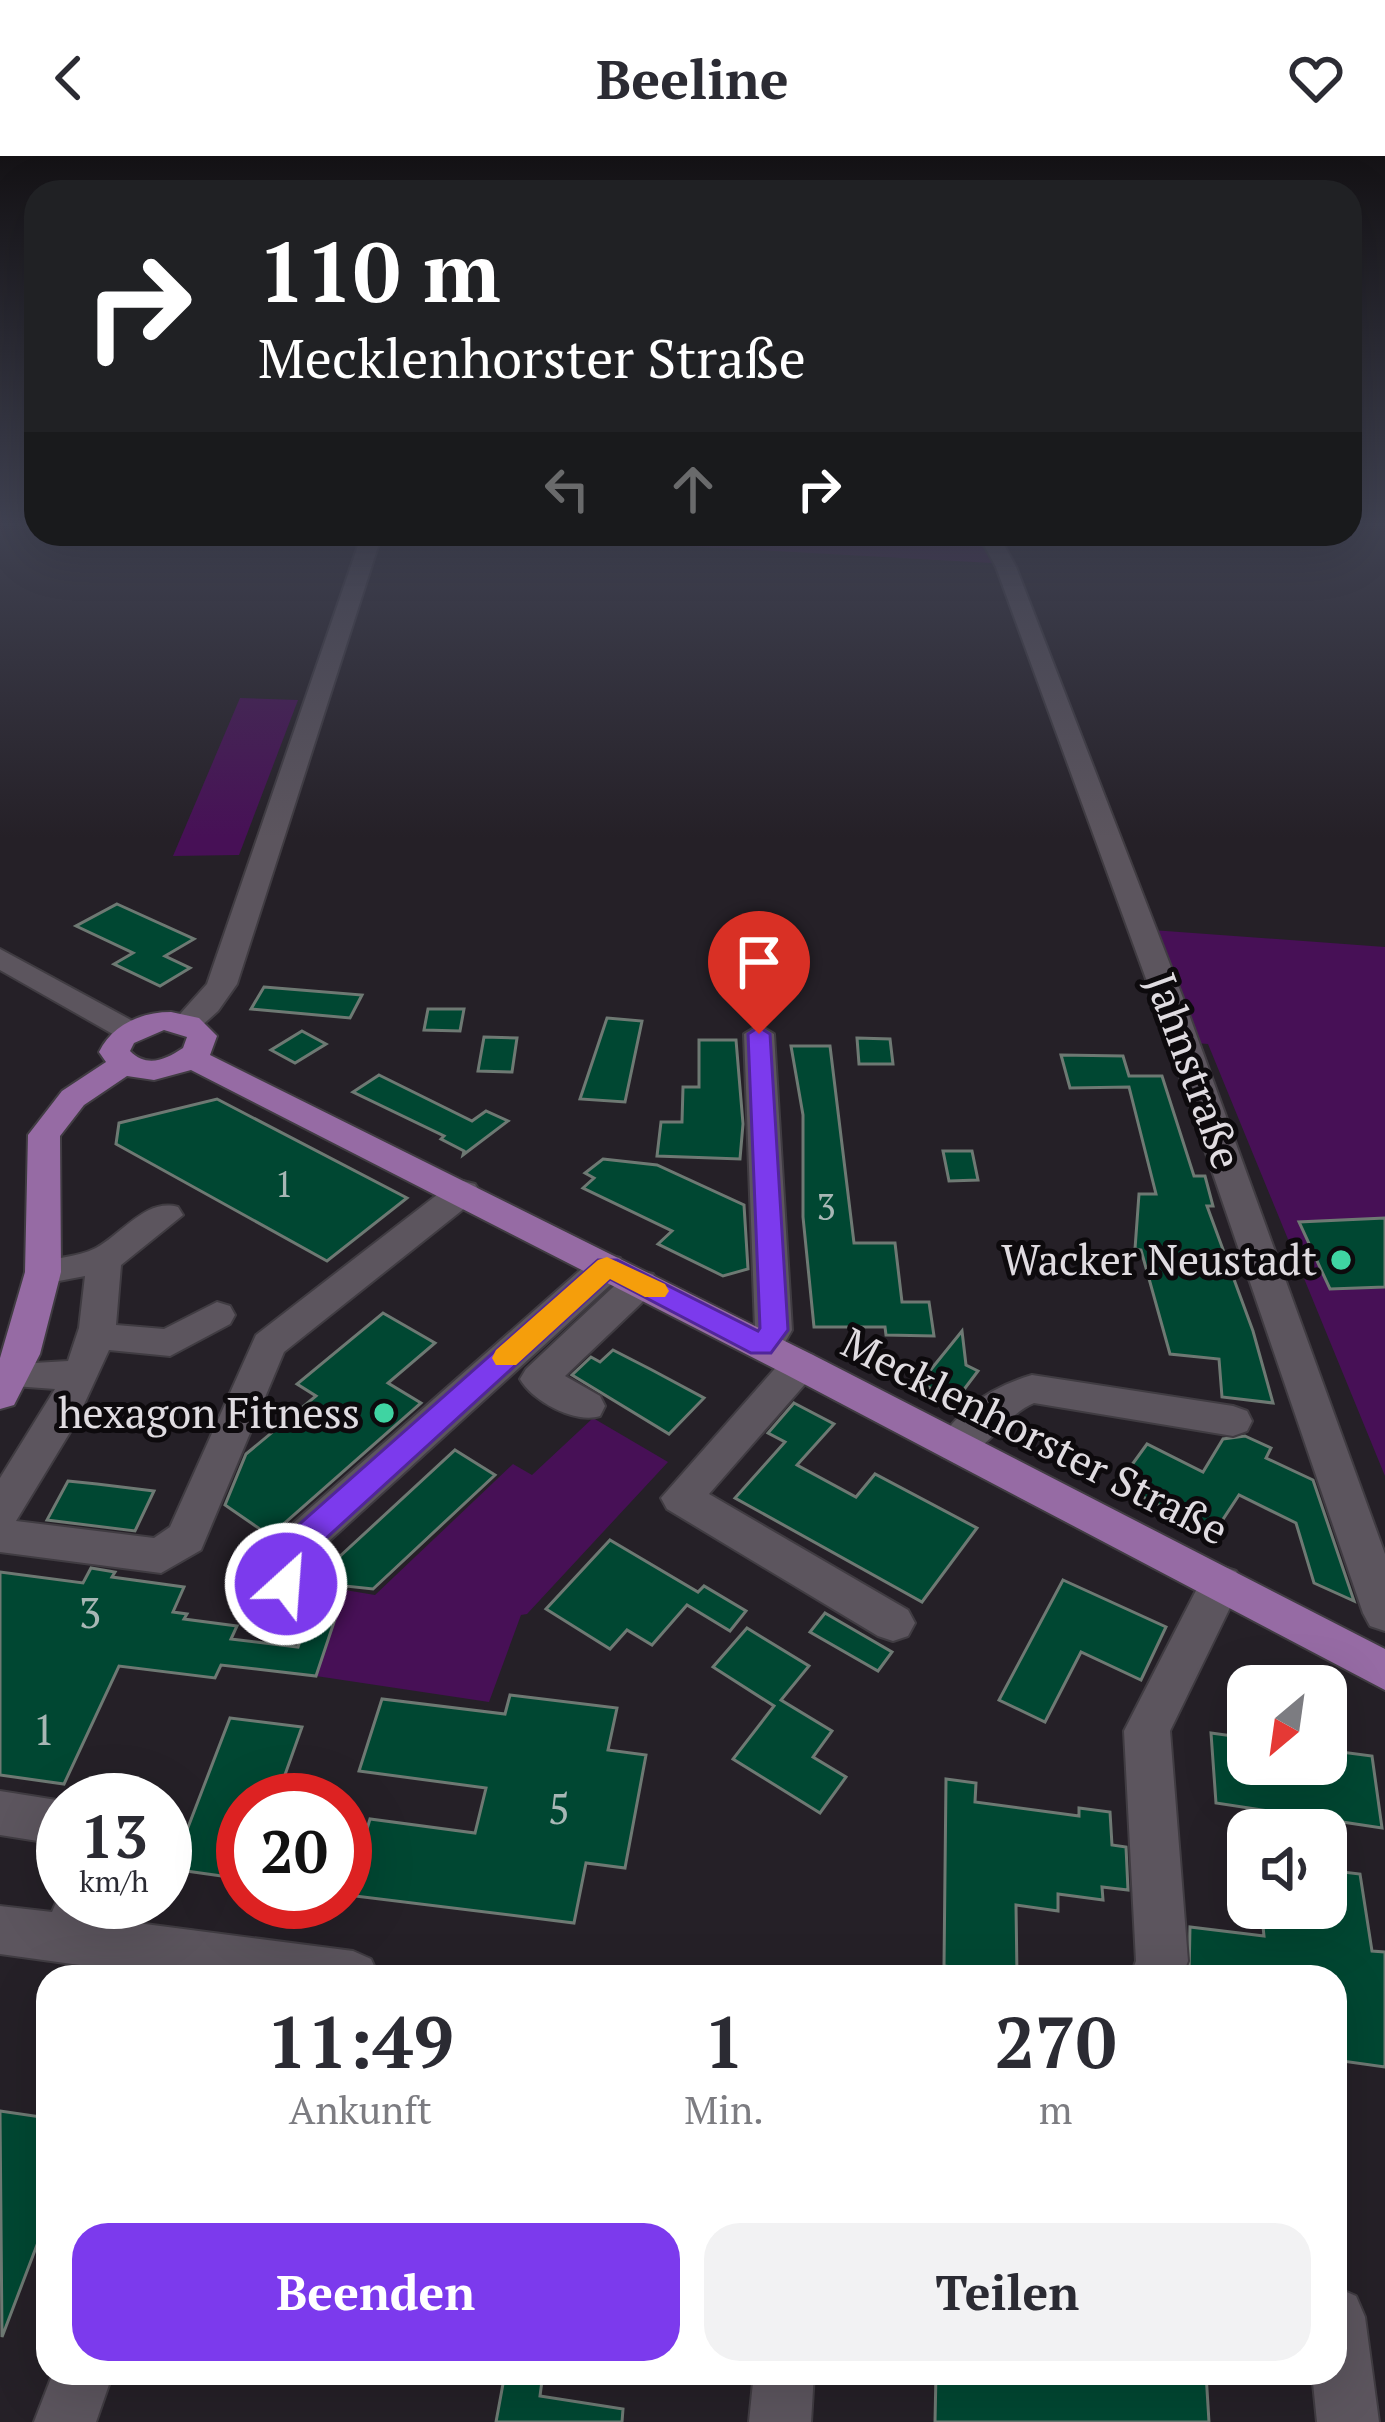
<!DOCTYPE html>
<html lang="de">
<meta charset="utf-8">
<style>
:root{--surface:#fff;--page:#f2f2f3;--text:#2b2b33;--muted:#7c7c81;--accent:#7c3aed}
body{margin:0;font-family:"PT Serif",serif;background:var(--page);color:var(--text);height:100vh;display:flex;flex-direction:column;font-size:45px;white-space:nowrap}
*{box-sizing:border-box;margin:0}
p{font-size:39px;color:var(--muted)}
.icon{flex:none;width:66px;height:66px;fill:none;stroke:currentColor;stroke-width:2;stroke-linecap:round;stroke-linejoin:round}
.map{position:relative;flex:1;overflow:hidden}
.details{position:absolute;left:36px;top:1809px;width:1311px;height:420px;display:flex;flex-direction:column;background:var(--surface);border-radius:36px;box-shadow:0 12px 48px #0002}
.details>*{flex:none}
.top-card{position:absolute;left:24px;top:24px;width:1338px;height:366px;border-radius:36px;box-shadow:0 12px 48px #0002;background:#202124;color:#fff;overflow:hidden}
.needle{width:78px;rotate:209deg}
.controls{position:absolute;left:1227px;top:1509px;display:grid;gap:24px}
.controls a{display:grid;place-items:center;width:120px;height:120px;border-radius:24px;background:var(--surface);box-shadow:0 12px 48px #0002;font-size:60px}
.speed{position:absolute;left:36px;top:1617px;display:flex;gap:24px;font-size:60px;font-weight:700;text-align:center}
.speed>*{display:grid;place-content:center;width:156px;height:156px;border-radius:50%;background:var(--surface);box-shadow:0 12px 48px #0002;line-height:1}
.speed small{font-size:30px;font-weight:400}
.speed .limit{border:18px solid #d22;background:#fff;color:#111}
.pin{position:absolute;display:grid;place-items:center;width:102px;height:102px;color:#fff;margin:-123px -51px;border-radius:50% 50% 50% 0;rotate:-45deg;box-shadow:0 0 12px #0007}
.pin .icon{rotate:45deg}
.me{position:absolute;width:132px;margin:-66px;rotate:26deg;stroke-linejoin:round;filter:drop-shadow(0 0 9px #0008)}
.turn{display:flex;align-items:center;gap:42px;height:252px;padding:0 36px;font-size:54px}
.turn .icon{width:156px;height:156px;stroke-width:2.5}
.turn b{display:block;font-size:84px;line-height:102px}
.lanes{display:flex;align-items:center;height:114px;padding:0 36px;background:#0003;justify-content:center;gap:60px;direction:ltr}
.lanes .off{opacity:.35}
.eta{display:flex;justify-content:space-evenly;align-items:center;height:204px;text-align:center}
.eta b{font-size:72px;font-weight:700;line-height:84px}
.primary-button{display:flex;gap:24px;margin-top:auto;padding:24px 36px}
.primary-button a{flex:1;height:138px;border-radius:36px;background:var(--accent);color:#fff;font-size:48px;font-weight:700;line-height:138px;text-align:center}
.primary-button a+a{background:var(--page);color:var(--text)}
header{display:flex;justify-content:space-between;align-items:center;height:156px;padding:0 36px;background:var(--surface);font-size:54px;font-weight:700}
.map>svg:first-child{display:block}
.green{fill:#471056}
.building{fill:#004732;stroke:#6e7973;stroke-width:3}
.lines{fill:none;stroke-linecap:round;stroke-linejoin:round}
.minor-casing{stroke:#403c42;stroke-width:4}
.major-casing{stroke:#403c42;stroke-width:4}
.minor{fill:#5c555e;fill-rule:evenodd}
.major{fill:#966ba4;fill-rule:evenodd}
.route{fill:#7c3aed;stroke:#51269a;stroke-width:3}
.slow{fill:#f59e0b}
.poi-dot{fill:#3fd4a2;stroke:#0d0a0d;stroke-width:4.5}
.labels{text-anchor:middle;stroke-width:10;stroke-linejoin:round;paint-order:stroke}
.number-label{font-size:36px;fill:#a8b7b5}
.street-label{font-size:42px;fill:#e0dce1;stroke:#0d0a0d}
.poi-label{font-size:42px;fill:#e0dce1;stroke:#0d0a0d;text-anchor:end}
.near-number-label{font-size:42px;fill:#a8b7b5}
</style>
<header><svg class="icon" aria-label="back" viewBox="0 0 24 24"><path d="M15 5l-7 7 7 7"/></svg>Beeline<svg class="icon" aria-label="heart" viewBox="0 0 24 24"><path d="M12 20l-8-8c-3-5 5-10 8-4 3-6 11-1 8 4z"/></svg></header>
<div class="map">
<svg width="1385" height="2266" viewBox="0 0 1385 2266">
<rect width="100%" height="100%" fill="#252027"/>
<!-- green -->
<g class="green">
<path d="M466,378H977L992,407Z"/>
<path d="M240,542L298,544L239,699L173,700Z"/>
<path d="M1152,774L1385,791V1320L1208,888L1196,887Z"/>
<path d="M593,1262L668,1306L527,1458L521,1459L489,1546L316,1520L345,1434L375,1439L513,1308L532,1319Z"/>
</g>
<!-- building -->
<g class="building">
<path d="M117,748L194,783L165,800L190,812L160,830L114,808L133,797L76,770Z"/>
<path d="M264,831L362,839L350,862L251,853Z"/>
<path d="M428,853H464L460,875L424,874Z"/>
<path d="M607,862L642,865L625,946L580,943Z"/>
<path d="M302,875L326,888L295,907L271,894Z"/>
<path d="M484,881L517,882L512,916L478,915Z"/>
<path d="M857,882L890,883L893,908H859Z"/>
<path d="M699,884H736L743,968L740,1003L657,1000L661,966H682L683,931H699Z"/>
<path d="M791,890H830L854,1087H895L902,1146H929L934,1180L886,1179L885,1171H814L803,1061V959Z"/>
<path d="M1061,899L1123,900L1129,920H1162L1194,1020H1205L1213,1050H1207L1253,1175L1273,1247L1222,1241L1219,1203L1170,1198L1141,1094L1135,1093L1139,1038H1156L1129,931L1070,932Z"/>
<path d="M379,919L472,965L486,955L508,965L463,999L464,995L441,983L444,980L353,936Z"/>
<path d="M217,943L407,1042L327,1105L116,988L119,967Z"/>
<path d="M943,995H972L978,1024L949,1025Z"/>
<path d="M603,1003L657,1009L744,1049L748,1113L723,1120L658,1088L672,1075L583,1032L594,1022L585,1017Z"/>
<path d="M1385,1062V1131L1330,1133L1299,1066Z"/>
<path d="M383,1157L435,1187L388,1227L421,1247L270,1380L225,1349L246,1298L316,1240L297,1228Z"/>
<path d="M962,1175L966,1209L978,1215L956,1244L920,1227Z"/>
<path d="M613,1194L652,1214L704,1242L669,1278L572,1219L591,1201L600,1206Z"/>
<path d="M794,1247L834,1268L797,1309L856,1341L875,1318L977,1372L922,1446L735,1342L785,1286L768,1277Z"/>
<path d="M1245,1280L1271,1292L1266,1302L1313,1324L1354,1445L1314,1427L1296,1367L1239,1339L1214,1377L1118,1328L1147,1288L1203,1316L1223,1283Z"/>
<path d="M455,1294L495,1319L373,1433L346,1430L316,1520L221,1509L215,1522L119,1510L64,1628L0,1619V1416L83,1427L91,1412L115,1416L112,1421L184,1431L173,1456L187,1458L184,1463L237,1470L231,1483L298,1491L325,1414Z"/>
<path d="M68,1325L97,1328L154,1335L135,1375L47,1364Z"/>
<path d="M610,1384L698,1436L704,1430L746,1455L730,1475L687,1449L652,1489L627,1474L610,1493L546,1453Z"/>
<path d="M1063,1424L1166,1471L1141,1524L1081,1496L1045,1566L999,1544Z"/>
<path d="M825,1457L892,1496L878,1515L810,1476Z"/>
<path d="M747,1472L809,1510L781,1544L832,1575L813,1601L846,1621L820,1657L733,1603L774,1550L713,1511Z"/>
<path d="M510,1539L617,1552L608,1594L646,1599L625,1712L586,1707L574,1767L347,1739L370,1663L475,1677L486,1632L359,1615L382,1543L505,1558Z"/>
<path d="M230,1562L302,1571L276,1644H243V1723L172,1713Z"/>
<path d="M1211,1577L1248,1582V1608H1326V1594L1372,1600L1382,1672L1216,1647Z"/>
<path d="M946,1623L976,1627L975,1646L1079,1660V1652L1110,1656L1112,1689L1126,1691L1128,1734L1102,1731L1103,1744L1058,1738V1755L1016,1749L1017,1819L944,1810Z"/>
<path d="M1326,1714L1360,1718L1372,1795L1385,1796V1911L1335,1904V1821H1189L1190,1771L1264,1780L1261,1752H1326Z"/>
<path d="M0,1955L48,1962V2060L2,2181Z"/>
<path d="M505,2217H543L540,2240L623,2253L622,2266H496Z"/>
<path d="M936,2217H1206L1209,2266H935Z"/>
</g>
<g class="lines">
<defs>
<g id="minor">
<path d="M362,378H382L237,828L218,855L198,873H176L172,867L207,828Z"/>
<path d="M978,378H998L1016,411L1183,842L1385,1398V1475L1370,1470L1363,1457L1153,842L996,411Z"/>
<path d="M0,793L140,869L144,875L129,884L118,881L0,814Z"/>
<path d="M759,869L774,878L792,1174C781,1194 773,1207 749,1199L743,1190L755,1172L744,878Z"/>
<path d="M463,1025L475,1028L480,1036L475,1044L284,1196L201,1394L161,1417L0,1396V1322L55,1233L0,1229V1209L68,1205L79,1172L85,1120L43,1128L30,1125L25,1116L30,1107C51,1102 77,1102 96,1092C122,1078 146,1042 178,1051L183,1059L121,1109L116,1169L164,1173L217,1146L230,1150L235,1159L230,1168L170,1200L109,1194L75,1268L16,1365L154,1382L170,1371L256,1179L451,1028Z"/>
<path d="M607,1099L620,1102L625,1111L620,1120L316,1397L290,1480L275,1485L260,1480L253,1467L282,1377L594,1102Z"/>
<path d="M640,1115L653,1118L658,1127L653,1136L565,1220L600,1240L605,1250L600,1260C575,1268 532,1245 520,1223L526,1213L627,1118Z"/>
<path d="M800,1195L813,1199L819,1209L813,1219L709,1338L908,1454L915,1467L908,1480L893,1485L878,1480L667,1353L661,1342L787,1199Z"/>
<path d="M1032,1219L1233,1250L1247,1255L1252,1265L1247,1275L1233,1280L1034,1247C1000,1261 979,1312 943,1301L937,1290C958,1252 992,1231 1032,1219Z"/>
<path d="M1221,1410L1236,1415L1242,1427L1170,1575L1188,1805L1182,1821H1130L1136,1805L1124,1575L1206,1415Z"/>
<path d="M0,1635L63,1645V1689L0,1679Z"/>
<path d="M63,1730V1746H106L99,1762L353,1795L371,1803L379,1821H166L0,1798V1750L52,1756Z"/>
<path d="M1335,2131L1356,2140L1365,2161L1379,2266H1317L1312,2217H1335Z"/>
<path d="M53,2217H113L96,2266H34Z"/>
<path d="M754,2217H814L811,2266H749Z"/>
</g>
<path id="major" d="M171,856L199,862L217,880L210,899L813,1199L1385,1493V1534L787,1219L191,914L154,924L127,920L84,949L60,980L61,1116L40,1198L14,1249L0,1253V1202L25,1116L28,979L62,935L106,906L99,896C112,869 141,856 171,856ZM164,874L187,881L183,892C165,904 147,912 130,895L134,887Z"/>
</defs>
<!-- minor casing -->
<use href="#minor" class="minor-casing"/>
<!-- major casing -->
<use href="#major" class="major-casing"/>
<!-- minor -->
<use href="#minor" class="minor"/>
<!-- major -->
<use href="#major" class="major"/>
</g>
<!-- sky -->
<linearGradient id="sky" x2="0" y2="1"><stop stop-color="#141215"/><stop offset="0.54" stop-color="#404252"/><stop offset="1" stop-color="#404252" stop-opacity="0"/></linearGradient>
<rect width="1385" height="682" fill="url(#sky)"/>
<!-- route -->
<path class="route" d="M759,871L770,878L788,1174L771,1197H751L610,1123L311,1396L297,1438L286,1442L274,1438L270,1428L286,1380L598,1104H617L758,1175L760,1172L748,878Z"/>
<!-- slow -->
<path class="slow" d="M607,1101L665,1128L669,1135L665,1141H645L610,1123L516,1209H496L492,1202L496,1194L598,1104Z"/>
<!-- markers -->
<g class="poi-dot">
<circle cx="1341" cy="1104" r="12"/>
<circle cx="384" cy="1257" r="12"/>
</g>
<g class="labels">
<!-- number labels -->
<g class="number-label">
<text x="284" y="1041">1</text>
<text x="826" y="1064">3</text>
</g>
<!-- street labels -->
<g class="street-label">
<text transform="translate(1194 915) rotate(70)" y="15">Jahnstraße</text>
<text transform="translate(1035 1280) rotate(27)" y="15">Mecklenhorster Straße</text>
</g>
<!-- poi labels -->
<g class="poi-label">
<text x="1317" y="1119">Wacker Neustadt</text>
<text x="360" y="1272">hexagon Fitness</text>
</g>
<!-- near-number labels -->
<g class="near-number-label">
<text x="90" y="1472">3</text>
<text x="44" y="1589">1</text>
<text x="559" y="1668">5</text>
</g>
</g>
</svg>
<div class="controls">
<a><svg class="needle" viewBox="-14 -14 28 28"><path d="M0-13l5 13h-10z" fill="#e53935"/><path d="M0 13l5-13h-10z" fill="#7c7c81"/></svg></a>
<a><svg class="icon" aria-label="sound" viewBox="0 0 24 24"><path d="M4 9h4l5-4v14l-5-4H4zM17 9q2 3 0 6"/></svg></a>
</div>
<div class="speed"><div>13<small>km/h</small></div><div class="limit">20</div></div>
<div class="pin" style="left:759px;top:878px;background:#d93025"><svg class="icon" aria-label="arrive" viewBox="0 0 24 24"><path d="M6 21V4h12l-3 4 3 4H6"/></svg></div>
<svg class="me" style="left:286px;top:1428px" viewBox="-20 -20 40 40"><circle r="17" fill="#7c3aed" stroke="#fff" stroke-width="3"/><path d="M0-11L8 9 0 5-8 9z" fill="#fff"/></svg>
<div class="top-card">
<div class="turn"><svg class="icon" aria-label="right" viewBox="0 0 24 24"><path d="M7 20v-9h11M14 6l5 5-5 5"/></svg><div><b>110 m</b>Mecklenhorster Straße</div></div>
<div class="lanes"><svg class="icon off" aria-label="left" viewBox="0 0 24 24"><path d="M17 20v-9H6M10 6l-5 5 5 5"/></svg><svg class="icon off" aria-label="ahead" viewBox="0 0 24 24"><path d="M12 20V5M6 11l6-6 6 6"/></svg><svg class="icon" aria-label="right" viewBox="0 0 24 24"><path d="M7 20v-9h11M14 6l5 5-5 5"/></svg></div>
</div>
<section class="details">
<div class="eta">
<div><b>11:49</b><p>Ankunft</p></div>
<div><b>1</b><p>Min.</p></div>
<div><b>270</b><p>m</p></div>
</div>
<div class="primary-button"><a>Beenden</a><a>Teilen</a></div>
</section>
</div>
